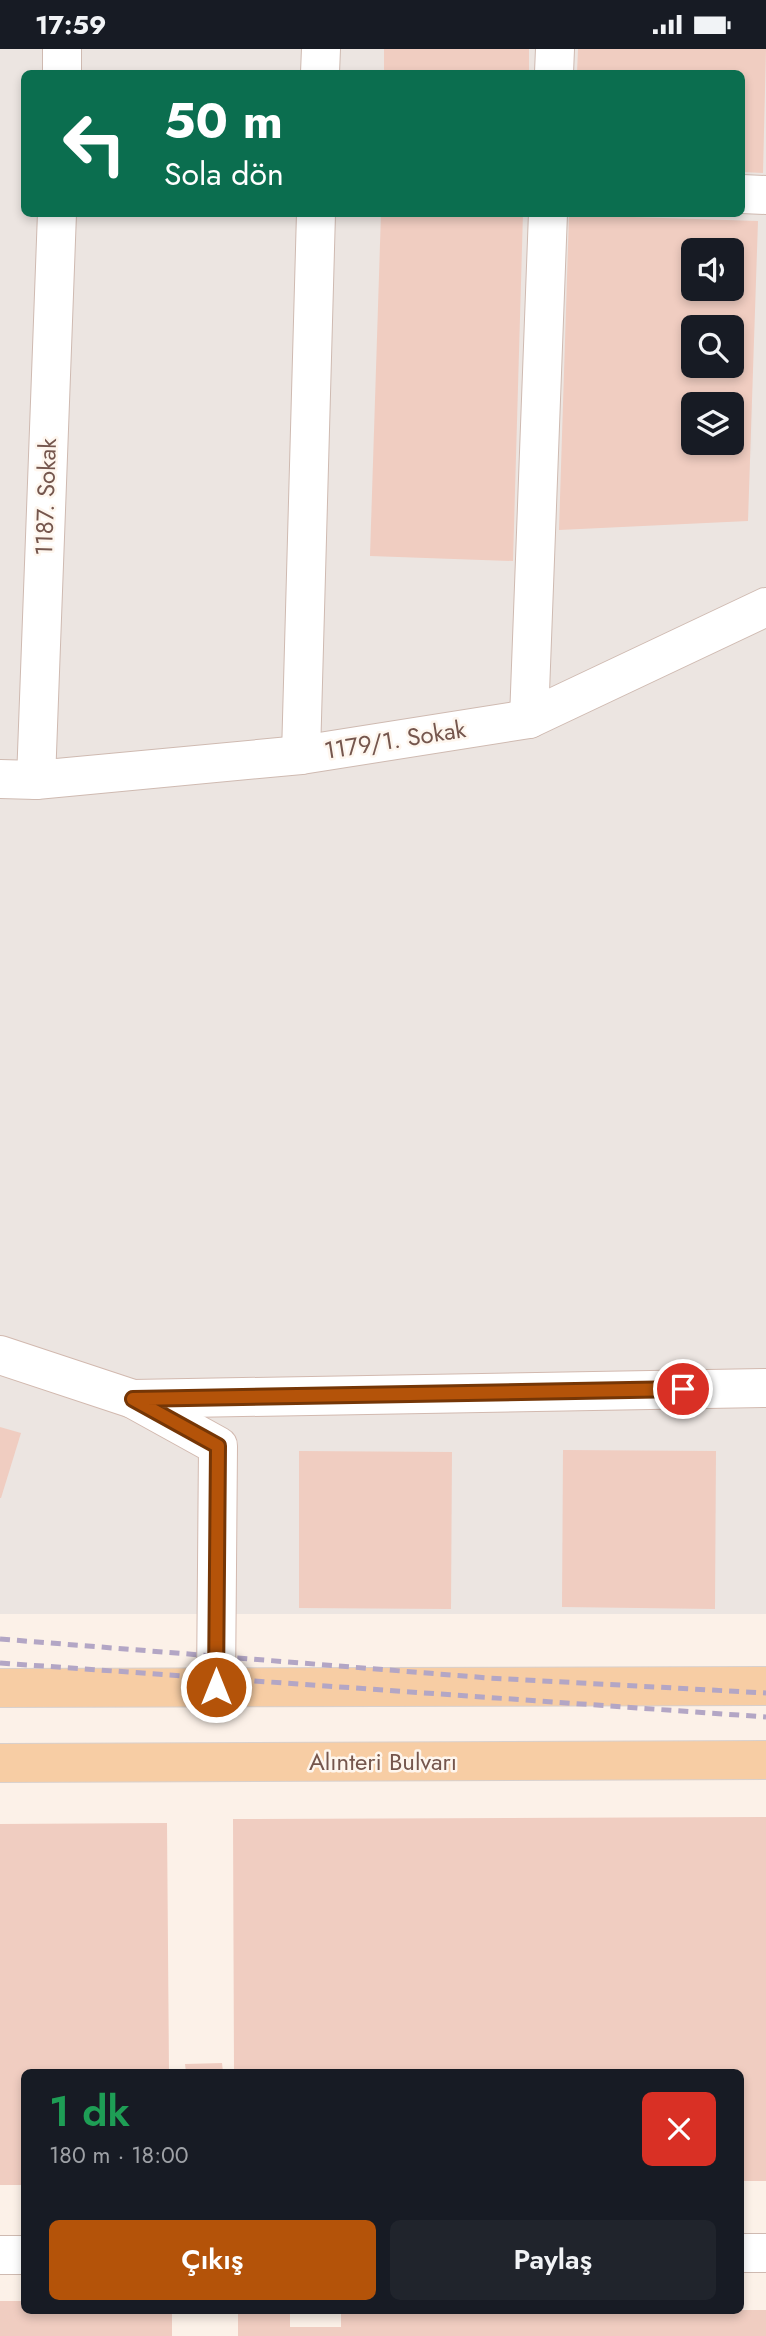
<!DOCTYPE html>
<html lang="tr">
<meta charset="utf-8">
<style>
:root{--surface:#171b24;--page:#20242c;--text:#f1f3f6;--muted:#9ea1a6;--accent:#b45309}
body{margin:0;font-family:Jost,sans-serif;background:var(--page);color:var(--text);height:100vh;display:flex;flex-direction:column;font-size:26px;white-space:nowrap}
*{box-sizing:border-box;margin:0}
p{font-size:23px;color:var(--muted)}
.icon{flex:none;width:38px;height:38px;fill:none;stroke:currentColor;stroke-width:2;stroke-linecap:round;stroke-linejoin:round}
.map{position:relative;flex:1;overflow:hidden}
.details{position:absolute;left:21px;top:2020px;width:723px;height:245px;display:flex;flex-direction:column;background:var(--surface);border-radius:10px;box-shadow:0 4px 10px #0003}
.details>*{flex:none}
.top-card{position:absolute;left:21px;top:21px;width:724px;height:147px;border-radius:10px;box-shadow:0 4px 10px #0003;background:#0b6e4f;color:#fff;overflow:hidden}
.buttons{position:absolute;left:681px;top:189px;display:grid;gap:14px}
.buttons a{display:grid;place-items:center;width:63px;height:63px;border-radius:10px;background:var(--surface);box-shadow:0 4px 10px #0003;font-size:35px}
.pin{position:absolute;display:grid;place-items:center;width:60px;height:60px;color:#fff;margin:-30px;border:4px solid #fff;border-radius:50%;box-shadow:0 2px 7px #0007}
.me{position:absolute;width:77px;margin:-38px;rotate:0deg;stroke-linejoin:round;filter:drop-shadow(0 0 5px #0008)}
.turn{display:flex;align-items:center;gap:24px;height:147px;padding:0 28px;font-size:32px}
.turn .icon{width:91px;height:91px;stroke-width:2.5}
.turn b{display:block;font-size:49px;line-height:60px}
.round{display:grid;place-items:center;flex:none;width:74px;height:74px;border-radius:10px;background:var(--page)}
.head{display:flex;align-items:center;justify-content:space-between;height:119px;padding:0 28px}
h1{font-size:42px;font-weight:600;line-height:52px;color:#1e9e55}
.primary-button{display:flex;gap:14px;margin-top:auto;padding:14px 28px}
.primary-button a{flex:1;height:80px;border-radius:10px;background:var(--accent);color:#fff;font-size:28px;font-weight:600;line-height:80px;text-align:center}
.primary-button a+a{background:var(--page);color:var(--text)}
.status{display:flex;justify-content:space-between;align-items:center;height:49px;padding:0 35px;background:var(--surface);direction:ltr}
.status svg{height:19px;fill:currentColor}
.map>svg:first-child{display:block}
.industrial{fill:#ece5e1;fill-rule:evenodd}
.building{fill:#f0cdc1;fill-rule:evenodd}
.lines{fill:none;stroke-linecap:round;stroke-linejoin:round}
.street-casing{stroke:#cfbab1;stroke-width:40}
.secondary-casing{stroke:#d2b9af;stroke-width:40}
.primary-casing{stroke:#d8d0cd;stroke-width:40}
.street{stroke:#fff;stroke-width:38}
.secondary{stroke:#fff;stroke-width:38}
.primary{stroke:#f7cda4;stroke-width:38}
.rail{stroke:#b3a6c5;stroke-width:5;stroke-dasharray:10 7;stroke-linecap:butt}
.route-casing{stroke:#753606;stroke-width:18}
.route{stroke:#b45309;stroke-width:12}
.labels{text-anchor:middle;stroke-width:5;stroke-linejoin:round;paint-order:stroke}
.street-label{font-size:24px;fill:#75564d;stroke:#fef6ee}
</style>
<div class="status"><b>17:59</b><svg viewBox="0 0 49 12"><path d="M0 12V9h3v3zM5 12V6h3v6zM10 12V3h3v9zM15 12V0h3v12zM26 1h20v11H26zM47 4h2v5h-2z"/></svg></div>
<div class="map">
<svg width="766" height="2287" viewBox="0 0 766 2287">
<rect width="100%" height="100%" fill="#fcf1e8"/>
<!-- industrial -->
<path class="industrial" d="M0,0H766V1565H0ZM24,24H742V164H24ZM693,201H732V240H693ZM693,278H732V317H693ZM693,355H732V394H693Z"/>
<!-- building -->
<g class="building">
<rect x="384" y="0" width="145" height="24"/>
<path d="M578,0H766L763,124L742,123V24H577Z"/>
<path d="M381,164H523L513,512L370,507Z"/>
<path d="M569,166L758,172L748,472L559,481ZM693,201H732V240H693ZM693,278H732V317H693ZM693,355H732V394H693Z"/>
<path d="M0,1378L21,1384L1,1449H0Z"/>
<path d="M563,1401L716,1402L715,1560L562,1558Z"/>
<path d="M299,1402L452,1403L451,1560L299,1559Z"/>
<path d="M766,1768V2132H740V2023H234L233,1770Z"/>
<path d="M167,1774L169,2023H24V2136H0V1775Z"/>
<path d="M222,2014L223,2023H186L185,2015Z"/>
<path d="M0,2252H24V2261H68L69,2263L172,2261V2287H0Z"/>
<path d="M766,2261V2287H238V2262H290V2278H341V2262Z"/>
</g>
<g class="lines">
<defs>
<g id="street">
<path d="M62,24V0"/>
<path d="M320,24L321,0"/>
<path d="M554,24L555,0"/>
<path d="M742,145L766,146"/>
<path d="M529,670L548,164"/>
<path d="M301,706L316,164"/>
<path d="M0,730L36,731L301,706L529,670L766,558"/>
<path d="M36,731L57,164"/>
<path d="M740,2204H766"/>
<path d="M0,2206H24"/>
</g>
<g id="secondary">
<path d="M0,1306L133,1350L766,1339"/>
<path d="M133,1350L218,1397L216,1638"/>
</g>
<g id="primary">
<path d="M0,1639L766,1637"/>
<path d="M0,1714L766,1711"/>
</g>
</defs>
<!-- street casing -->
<use href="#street" class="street-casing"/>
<!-- secondary casing -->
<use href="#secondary" class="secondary-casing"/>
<!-- primary casing -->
<use href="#primary" class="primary-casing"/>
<!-- street -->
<use href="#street" class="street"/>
<!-- secondary -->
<use href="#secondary" class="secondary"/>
<!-- primary -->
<use href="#primary" class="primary"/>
<!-- rail -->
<g class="rail">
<path d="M0,1590L489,1629L766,1644"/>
<path d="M0,1614L766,1668"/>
</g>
</g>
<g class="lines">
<defs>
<path id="route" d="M216,1638L218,1397L133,1350L683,1340"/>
</defs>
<!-- route casing -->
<use href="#route" class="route-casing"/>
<!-- route -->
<use href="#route" class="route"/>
</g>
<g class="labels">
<!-- street labels -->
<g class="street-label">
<text transform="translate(46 448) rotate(-88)" y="8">1187. Sokak</text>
<text transform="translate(395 691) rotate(-9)" y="8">1179/1. Sokak</text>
<text x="383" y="1721">Alınteri Bulvarı</text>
</g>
</g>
</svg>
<div class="buttons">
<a><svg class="icon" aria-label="sound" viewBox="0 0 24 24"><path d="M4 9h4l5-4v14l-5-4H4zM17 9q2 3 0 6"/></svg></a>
<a><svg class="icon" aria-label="search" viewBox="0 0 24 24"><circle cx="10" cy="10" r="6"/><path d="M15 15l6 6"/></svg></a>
<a><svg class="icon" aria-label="layers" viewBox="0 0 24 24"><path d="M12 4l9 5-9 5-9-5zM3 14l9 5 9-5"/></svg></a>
</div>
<div class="pin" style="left:683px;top:1340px;background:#d93025"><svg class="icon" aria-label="arrive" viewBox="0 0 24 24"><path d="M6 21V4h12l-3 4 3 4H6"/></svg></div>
<svg class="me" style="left:216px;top:1638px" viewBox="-20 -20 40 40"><circle r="17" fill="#b45309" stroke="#fff" stroke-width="3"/><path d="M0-11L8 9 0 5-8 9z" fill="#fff"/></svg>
<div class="top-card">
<div class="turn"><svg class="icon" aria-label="left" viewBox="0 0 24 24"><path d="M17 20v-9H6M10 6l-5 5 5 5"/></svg><div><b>50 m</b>Sola dön</div></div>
</div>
<section class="details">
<div class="head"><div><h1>1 dk</h1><p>180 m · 18:00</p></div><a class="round" style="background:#d93025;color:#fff"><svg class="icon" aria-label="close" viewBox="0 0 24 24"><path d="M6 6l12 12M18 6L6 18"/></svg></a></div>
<div class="primary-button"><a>Çıkış</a><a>Paylaş</a></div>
</section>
</div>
